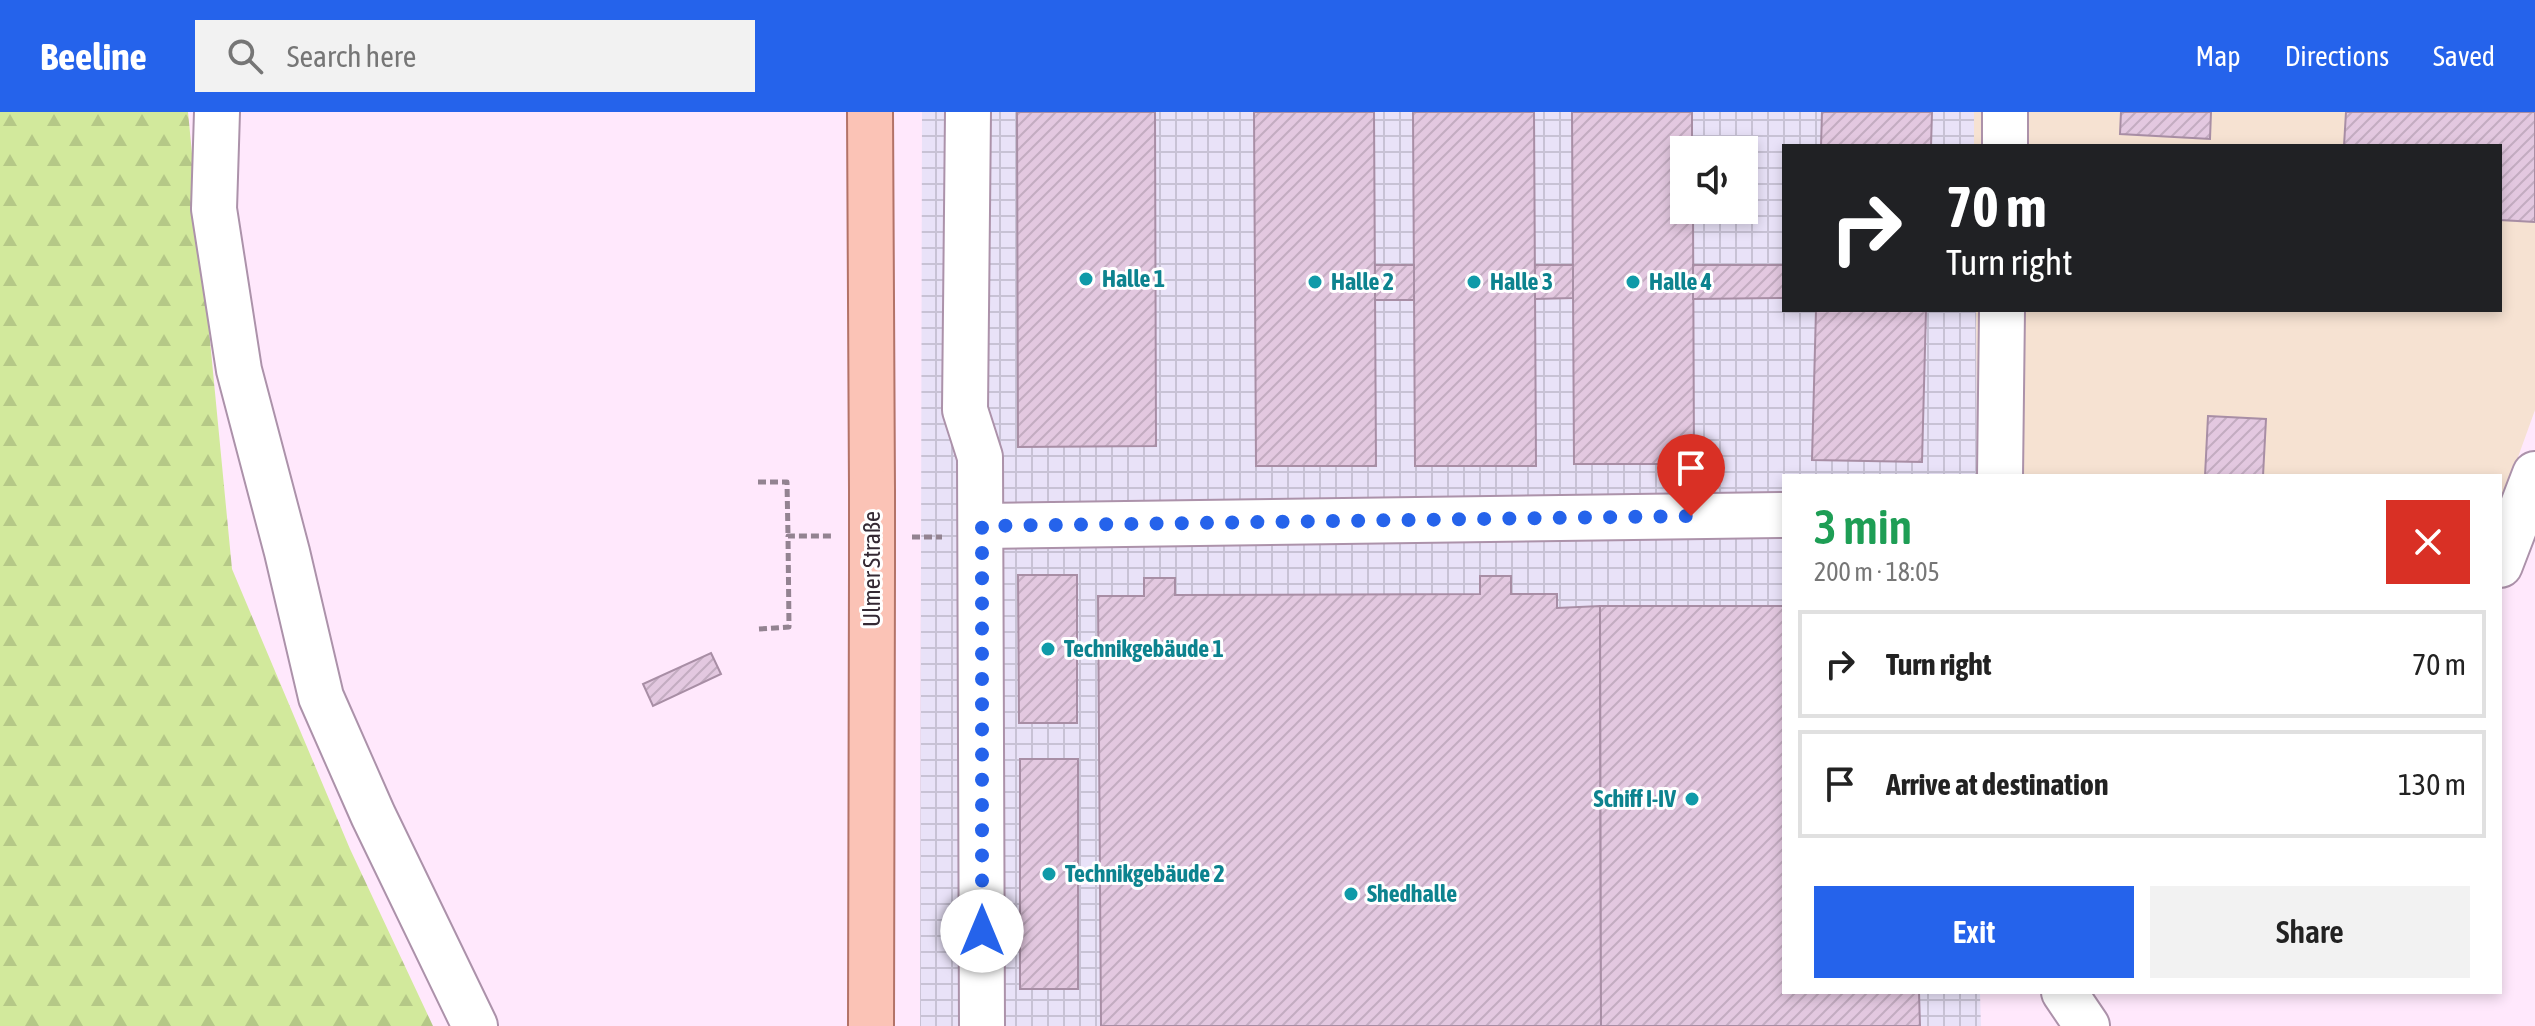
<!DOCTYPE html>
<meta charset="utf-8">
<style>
:root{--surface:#fff;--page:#f2f2f2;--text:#222;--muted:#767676;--line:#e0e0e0;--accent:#2563eb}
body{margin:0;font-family:"Asap Condensed",sans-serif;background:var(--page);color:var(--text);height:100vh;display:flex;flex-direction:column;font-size:30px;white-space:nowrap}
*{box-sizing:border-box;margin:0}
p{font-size:26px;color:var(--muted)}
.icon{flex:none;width:44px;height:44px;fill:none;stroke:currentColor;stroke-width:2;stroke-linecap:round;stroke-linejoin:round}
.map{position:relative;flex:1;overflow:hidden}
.drawer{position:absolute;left:1782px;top:362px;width:720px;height:520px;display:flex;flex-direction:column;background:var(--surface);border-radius:0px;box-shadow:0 4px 12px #0003}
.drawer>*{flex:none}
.guide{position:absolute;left:1782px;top:32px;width:720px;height:168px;border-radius:0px;box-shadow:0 4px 12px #0003;background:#202124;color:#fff;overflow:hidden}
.buttons{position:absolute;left:1670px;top:24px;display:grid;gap:16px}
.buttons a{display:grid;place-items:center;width:88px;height:88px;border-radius:0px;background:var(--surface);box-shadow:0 4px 12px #0003;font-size:40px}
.pin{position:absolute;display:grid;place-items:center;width:68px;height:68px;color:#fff;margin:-82px -34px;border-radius:50% 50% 50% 0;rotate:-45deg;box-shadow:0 0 8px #0007}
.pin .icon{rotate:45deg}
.me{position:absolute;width:88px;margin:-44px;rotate:0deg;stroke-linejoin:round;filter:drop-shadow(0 0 6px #0008)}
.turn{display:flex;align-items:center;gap:28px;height:168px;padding:0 32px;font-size:36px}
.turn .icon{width:104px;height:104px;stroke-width:2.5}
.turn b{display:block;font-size:56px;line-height:68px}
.round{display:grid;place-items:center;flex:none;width:84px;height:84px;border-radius:0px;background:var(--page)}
.head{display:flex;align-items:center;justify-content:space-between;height:136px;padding:0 32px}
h1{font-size:48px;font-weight:600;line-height:60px;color:#1e9e55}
.action{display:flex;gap:16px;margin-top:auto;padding:16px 32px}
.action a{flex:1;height:92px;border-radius:0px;background:var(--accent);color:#fff;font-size:32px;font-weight:600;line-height:92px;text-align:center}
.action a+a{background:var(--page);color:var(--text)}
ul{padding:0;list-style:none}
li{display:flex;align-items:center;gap:24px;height:108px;margin:0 16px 12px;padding:0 16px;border:4px solid var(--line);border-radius:0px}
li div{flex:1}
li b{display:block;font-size:30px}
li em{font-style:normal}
header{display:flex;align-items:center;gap:48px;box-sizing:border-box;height:112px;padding:0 40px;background:var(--accent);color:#fff}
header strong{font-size:38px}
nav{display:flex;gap:44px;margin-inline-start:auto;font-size:28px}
.search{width:560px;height:72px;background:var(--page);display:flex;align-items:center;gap:20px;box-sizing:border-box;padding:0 28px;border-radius:0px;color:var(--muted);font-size:30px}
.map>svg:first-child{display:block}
.commercial{fill:#f6e2d2}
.industrial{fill:url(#industrial-grid);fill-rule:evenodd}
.forest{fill:url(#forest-firs)}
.building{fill:url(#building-hatch);stroke:#a88ea5;stroke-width:2}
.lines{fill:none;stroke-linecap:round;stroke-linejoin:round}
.minor-casing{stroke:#ac92aa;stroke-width:48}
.major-casing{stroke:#b37368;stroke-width:48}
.path{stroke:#938391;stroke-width:5;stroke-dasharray:8 4;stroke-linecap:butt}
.minor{stroke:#fff;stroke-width:44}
.major{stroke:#fbc3b6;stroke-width:44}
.major-bridge-casing{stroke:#b37368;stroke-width:48;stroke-linecap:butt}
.major-bridge{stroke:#fbc3b6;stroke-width:44}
.route{stroke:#2563eb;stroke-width:14;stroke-dasharray:0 25.2}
.culture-dot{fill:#0f9aa8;stroke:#fff;stroke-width:3}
.labels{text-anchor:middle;stroke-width:6;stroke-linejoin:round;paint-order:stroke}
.culture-label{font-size:24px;font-weight:bold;fill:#0d838f;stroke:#fff;text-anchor:start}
.street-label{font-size:24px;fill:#342933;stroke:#fff}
</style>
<header>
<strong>Beeline</strong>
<div class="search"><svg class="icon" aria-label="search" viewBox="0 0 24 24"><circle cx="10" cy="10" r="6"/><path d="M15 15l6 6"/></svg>Search here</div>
<nav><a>Map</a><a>Directions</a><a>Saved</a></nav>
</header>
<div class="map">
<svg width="2535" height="914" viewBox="0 0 2535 914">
<defs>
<pattern id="industrial-grid" width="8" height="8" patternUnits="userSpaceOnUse" patternTransform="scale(2)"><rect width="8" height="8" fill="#e9e2f8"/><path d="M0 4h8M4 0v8" fill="none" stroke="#c8c2d5"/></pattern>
<pattern id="forest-firs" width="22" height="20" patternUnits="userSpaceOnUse" patternTransform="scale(2)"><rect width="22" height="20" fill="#d2e99c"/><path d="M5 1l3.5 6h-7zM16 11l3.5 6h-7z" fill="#b5c887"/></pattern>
<pattern id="building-hatch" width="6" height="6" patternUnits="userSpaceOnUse" patternTransform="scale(2)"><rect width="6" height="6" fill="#e3c8e0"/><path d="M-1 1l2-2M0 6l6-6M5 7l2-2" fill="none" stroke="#c3acc1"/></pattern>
</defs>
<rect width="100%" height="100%" fill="#ffe8fc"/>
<!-- commercial -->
<path class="commercial" d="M1974,0H2535V298L2500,395V364H1977L1976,198H2500V34H1974Z"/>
<!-- industrial -->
<path class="industrial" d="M922,0H1974V34H1784V198H1976L1977,364H1784V880H1980L1981,914H920ZM1684,38H1744V98H1684Z"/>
<!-- forest -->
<path class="forest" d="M0,0H188L232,457L350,737L433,914H0Z"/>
<!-- building -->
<g class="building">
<path d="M1017,0H1155L1156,334L1018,335Z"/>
<path d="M1254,0H1374L1376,354H1256Z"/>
<path d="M1413,0H1534L1536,354H1415Z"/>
<path d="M1572,0H1692V38H1684V98H1693L1694,352H1574Z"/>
<path d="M1822,0H1932L1931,34H1821Z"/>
<path d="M2121,0H2211L2210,27L2120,22Z"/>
<path d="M2346,0H2535V110L2500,108V34H2344Z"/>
<rect x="1375" y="153" width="39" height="35"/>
<path d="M1535,153H1573V186L1535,187Z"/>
<path d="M1693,153H1784V186L1693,187Z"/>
<path d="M1816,198H1926L1922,350L1812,348Z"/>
<path d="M2208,304L2266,307L2263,364H2205Z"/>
<path d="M1018,463H1077V611H1019Z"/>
<path d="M1480,464H1511V482H1557V496L1600,494L1601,914H1101L1098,484H1144V466H1175V483L1480,482Z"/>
<path d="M1600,494H1784V880H1919L1920,914H1601Z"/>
<path d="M711,541L721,562L653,594L643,572Z"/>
<rect x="1020" y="647" width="58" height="230"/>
</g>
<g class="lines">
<defs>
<g id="minor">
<path d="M217,0L214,97L239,258L287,440L321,585L373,703L475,914"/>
<path d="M968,0L965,298L980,345L982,914"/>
<path d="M2005,34V0"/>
<path d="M2000,364L2002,198"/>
<path d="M982,414L1784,403"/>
<path d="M2500,453L2535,362"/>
<path d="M2064,880L2087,914"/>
</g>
<g id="major">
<path d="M870,0L872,378"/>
<path d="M871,914L872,457"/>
</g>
</defs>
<!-- minor casing -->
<use href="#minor" class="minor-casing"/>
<!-- major casing -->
<use href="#major" class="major-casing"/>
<!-- path -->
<g class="path">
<path d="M758,370H787L788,424"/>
<path d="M912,425H942"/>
<path d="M759,517L789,515L788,424H834"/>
</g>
<!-- minor -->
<use href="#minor" class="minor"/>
<!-- major -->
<use href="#major" class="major"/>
<defs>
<path id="major-bridge" d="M872,378V457"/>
</defs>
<!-- major-bridge casing -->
<use href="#major-bridge" class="major-bridge-casing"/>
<!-- major-bridge -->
<use href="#major-bridge" class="major-bridge"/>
</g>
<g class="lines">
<!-- route -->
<path class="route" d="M982,819V414L1691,404"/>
</g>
<!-- markers -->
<g class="culture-dot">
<circle cx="1086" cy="167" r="8"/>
<circle cx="1315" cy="170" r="8"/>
<circle cx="1474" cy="170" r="8"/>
<circle cx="1633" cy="170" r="8"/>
<circle cx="1048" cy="537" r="8"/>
<circle cx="1692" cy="687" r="8"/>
<circle cx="1049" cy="762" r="8"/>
<circle cx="1351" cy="782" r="8"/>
</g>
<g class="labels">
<!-- culture labels -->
<g class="culture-label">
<text x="1102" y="175">Halle 1</text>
<text x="1331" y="178">Halle 2</text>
<text x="1490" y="178">Halle 3</text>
<text x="1649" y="178">Halle 4</text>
<text x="1064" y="545">Technikgebäude 1</text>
<text x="1676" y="695" text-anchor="end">Schiff I-IV</text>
<text x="1065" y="770">Technikgebäude 2</text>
<text x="1367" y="790">Shedhalle</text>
</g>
<!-- street labels -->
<g class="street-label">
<text transform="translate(872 457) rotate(-90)" y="8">Ulmer Straße</text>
</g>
</g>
</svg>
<div class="buttons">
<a><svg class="icon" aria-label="sound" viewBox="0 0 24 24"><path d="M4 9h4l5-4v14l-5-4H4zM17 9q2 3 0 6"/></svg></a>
</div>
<div class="pin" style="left:1691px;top:404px;background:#d93025"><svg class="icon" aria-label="arrive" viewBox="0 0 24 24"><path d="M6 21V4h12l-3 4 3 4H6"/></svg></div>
<svg class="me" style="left:982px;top:819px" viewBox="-20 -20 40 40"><circle r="19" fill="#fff"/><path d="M0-13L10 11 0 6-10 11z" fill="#2563eb"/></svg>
<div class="guide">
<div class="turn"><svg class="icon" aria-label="right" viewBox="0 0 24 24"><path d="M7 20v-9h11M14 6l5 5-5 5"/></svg><div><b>70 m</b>Turn right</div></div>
</div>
<section class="drawer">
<div class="head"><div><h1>3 min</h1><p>200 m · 18:05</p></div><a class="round" style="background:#d93025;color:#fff"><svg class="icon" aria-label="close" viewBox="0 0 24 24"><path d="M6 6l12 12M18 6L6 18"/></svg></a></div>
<ul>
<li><svg class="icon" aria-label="right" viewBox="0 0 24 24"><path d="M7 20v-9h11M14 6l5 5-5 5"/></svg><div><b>Turn right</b></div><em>70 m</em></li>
<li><svg class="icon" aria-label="arrive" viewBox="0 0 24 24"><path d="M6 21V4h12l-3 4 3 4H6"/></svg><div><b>Arrive at destination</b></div><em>130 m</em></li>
</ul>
<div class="action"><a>Exit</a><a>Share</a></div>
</section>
</div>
